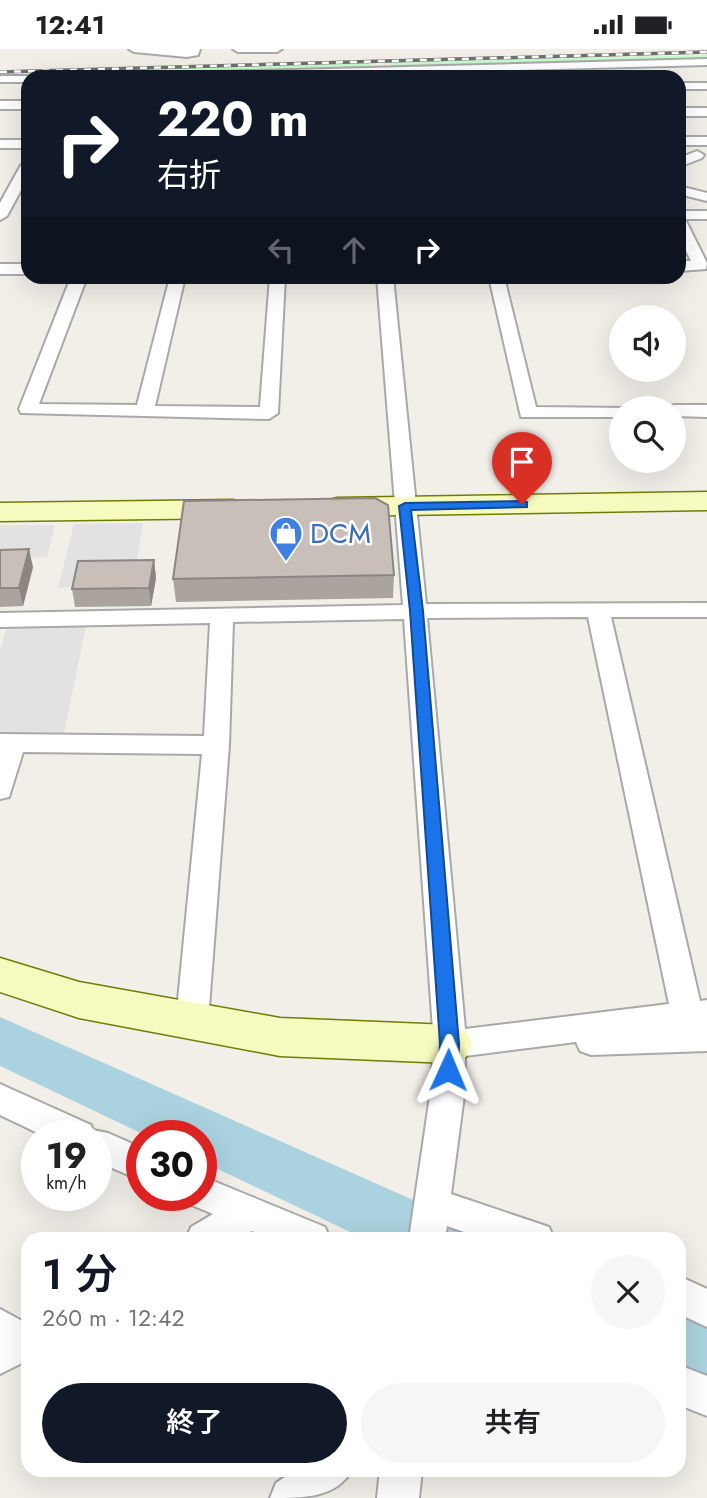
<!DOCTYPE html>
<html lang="ja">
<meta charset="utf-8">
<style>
:root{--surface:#fff;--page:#f6f6f6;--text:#202124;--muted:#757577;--accent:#111827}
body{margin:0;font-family:Jost,"Noto Sans JP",sans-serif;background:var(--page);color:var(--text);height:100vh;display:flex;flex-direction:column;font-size:26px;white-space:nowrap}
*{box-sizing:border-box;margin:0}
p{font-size:23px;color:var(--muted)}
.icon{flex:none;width:38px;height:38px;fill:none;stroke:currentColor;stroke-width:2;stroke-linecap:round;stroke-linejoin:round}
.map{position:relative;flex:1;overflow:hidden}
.side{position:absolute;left:21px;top:1183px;width:665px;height:245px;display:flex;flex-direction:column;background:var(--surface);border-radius:21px;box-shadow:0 7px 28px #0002}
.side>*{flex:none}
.banner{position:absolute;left:21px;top:21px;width:665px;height:214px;border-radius:21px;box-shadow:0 7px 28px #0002;background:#111827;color:#fff;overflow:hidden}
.buttons{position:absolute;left:609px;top:256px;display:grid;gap:14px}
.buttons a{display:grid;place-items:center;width:77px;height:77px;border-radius:50%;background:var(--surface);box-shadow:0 7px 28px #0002;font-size:35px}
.speed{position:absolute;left:21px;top:1071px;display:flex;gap:14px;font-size:35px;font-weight:700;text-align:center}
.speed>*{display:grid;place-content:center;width:91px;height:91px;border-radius:50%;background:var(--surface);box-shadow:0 7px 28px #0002;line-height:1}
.speed small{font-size:18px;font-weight:400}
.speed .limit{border:10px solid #d22;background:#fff;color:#111}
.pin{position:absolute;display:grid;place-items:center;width:60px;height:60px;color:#fff;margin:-72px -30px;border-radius:50% 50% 50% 0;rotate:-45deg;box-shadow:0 0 7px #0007}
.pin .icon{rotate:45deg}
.me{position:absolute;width:77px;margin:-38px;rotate:1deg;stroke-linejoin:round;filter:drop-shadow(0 0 5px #0008)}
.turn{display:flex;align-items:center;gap:24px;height:147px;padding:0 21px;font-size:32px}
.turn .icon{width:91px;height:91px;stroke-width:2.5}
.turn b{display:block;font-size:49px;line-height:60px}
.lanes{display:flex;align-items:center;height:66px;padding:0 21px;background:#0003;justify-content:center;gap:35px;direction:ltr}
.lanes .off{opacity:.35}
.round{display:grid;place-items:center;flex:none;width:74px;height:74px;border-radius:37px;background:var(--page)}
.summary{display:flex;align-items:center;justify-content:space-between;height:119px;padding:0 21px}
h1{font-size:42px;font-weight:600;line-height:52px;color:var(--accent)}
.action{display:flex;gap:14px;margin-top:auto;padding:14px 21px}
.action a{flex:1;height:80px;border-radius:42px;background:var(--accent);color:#fff;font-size:28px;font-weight:600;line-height:80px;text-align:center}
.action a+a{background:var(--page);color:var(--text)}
.status{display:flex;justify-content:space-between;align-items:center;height:49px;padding:0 35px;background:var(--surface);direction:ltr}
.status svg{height:19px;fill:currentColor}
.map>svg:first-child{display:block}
.park{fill:#c8facc}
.parking{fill:#e2e2e2}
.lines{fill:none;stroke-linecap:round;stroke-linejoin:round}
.river{fill:#aad3df;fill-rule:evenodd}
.street-casing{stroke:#a9a9a9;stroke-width:4}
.secondary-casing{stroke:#707d05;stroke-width:3}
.street{fill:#fff;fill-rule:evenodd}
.secondary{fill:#f7fabf;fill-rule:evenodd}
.rail-casing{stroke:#707070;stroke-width:3.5}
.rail{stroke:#fff;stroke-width:2.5;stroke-dasharray:7;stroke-linecap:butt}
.wall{fill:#aba49e}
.shaded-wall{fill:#8b8681}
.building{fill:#c7bfb8;stroke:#8b8681;stroke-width:2}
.route{fill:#1a73e8;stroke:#114b97;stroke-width:2}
.labels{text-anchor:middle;stroke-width:5;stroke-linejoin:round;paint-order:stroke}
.shop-label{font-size:28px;fill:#366cbe;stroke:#fff;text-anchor:start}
</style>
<div class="status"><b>12:41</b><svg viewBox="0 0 49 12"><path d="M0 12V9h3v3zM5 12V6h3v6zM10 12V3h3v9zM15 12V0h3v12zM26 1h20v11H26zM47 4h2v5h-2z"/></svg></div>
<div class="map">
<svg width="707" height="1449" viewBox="0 0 707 1449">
<rect width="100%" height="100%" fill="#f2efe9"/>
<!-- park -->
<g class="park">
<path d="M707,6V11L397,17H391L390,13Z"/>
<path d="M370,14V18L0,28V24Z"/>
</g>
<!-- parking -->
<g class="parking">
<path d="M143,474L137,511L101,512L98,526L72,538L58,539L74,475Z"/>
<path d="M0,476H55L47,508L0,509Z"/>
<path d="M86,577L64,684L0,685V602L7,578Z"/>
</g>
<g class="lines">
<!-- river -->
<g class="river">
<path d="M0,968L454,1169L463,1190H365L201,1112V1087H147L0,1017Z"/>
<path d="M679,1267L707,1279V1350L679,1337Z"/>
</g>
<defs>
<g id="street">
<path d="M129,0H200L198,6L187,8L134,3Z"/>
<path d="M233,0H282L277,3H238Z"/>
<path d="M707,10V16L243,28H129L135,25Z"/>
<path d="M0,27H28L32,28H28V33H0Z"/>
<rect x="679" y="34" width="28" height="6"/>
<rect x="0" y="52" width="28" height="8"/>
<rect x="679" y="59" width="28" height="8"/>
<rect x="679" y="88" width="28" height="8"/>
<rect x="0" y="91" width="28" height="8"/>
<path d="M697,102L704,106L702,109L679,118V109Z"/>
<path d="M28,112V128L7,167L0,171V154L21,116Z"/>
<path d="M679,137L707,144V152L679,145Z"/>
<path d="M679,162H707V170H685L707,214L706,220L679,222V212H691L679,187Z"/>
<rect x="0" y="215" width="28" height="10"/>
<path d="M71,228H87L39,355L137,356L170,228H185L155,357L260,358L270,228H285L278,364L269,370L21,364L19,360Z"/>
<path d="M377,228H393L426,555L707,554V568H611L700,952L707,951V1002L591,1006L580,1002L576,993L465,1007L464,1047L451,1145L549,1178L554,1190H484L447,1177L445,1190H409L430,1047L434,995L404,570L233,573L229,696L208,972L203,981L192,985L181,981L176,972L202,705L23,703L9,748L0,750V685L204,687L210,574L0,578V564L403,556ZM588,568L669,955L465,980L427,569Z"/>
<path d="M489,228H504L536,358L626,359H621V368H521Z"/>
<path d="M674,356H707V368L674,367V359H667Z"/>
<path d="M0,1035L91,1076L93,1081L108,1084L142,1099V1132L96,1112V1087H44L0,1066Z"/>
<path d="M201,1127L325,1178L330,1190H271L252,1182L238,1190H186L191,1178L213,1165L189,1155L185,1146H201Z"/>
<path d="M679,1227L707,1240V1278L679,1265Z"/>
<path d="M0,1260L24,1273L28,1271V1311L0,1325Z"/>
<path d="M679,1316L707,1327V1367L679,1356Z"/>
<path d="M295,1421H352C336,1449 304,1449 270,1449L276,1434Z"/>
<path d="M380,1421H422L419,1449H377Z"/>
</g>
<g id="secondary">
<path d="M707,443V461L337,467L327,464L323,458L327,452L337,449Z"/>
<path d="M233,451L243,454L247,460L243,466L233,469L0,472V454Z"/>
<path d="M0,909L79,933L280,969L450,976L466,982L472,995L466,1008L450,1014L280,1007L79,969L0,943Z"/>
</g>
</defs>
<!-- street casing -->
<use href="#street" class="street-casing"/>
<!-- secondary casing -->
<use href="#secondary" class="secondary-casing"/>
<!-- street -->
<use href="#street" class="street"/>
<!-- secondary -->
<use href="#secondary" class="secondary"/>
<defs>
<path id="rail" d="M0,23L707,3"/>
</defs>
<!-- rail casing -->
<use href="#rail" class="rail-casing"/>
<!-- rail -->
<use href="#rail" class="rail"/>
</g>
<!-- wall -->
<g class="wall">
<path d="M0,501L33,518L23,557L0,558Z"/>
<path d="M154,511L156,529L151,557L75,558L72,540Z"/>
<path d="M394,526L393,549L176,553L173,530Z"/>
</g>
<!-- shaded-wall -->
<g class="shaded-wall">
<path d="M29,500L33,518L23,557L19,539Z"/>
<path d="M154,511L156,529L151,557L149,539Z"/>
</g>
<!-- building -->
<g class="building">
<path d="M375,449L388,456L394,526L173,530L184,452Z"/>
<path d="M29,500L19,539H0V501Z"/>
<path d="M154,511L149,539L72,540L78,512Z"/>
</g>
<!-- route -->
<path class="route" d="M522,452L527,453V458L411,461L423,562L459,995L458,1021L455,1027L448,1030L441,1027L438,1021L440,995L410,562L399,457L405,454Z"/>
<!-- icons -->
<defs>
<symbol id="shop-pin" viewBox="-11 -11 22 30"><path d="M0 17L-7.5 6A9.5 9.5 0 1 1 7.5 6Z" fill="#3f7fe0" stroke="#fff"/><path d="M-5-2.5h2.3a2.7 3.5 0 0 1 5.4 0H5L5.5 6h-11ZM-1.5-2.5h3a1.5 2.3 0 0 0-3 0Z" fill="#fff"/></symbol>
</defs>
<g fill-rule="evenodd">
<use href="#shop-pin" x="267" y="465" width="38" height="52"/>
</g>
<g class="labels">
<!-- shop labels -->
<g class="shop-label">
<text x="310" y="494">DCM</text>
</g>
</g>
</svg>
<div class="buttons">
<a><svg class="icon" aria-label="sound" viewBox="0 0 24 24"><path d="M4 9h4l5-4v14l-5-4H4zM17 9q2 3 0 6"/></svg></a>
<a><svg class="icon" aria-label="search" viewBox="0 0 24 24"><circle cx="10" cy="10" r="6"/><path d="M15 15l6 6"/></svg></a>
</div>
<div class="speed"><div>19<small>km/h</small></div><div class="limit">30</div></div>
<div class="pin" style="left:522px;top:455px;background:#d93025"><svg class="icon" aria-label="arrive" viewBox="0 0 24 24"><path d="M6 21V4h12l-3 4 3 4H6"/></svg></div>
<svg class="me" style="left:448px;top:1021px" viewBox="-20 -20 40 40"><path d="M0-17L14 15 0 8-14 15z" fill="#1a73e8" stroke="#fff" stroke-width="4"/></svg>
<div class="banner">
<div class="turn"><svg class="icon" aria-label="right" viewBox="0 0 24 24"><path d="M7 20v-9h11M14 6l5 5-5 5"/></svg><div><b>220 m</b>右折</div></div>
<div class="lanes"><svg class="icon off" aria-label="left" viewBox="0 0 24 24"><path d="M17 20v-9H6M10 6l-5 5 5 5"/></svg><svg class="icon off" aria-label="ahead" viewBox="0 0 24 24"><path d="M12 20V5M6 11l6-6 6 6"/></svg><svg class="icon" aria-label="right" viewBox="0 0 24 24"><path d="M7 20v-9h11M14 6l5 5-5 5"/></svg></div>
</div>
<section class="side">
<div class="summary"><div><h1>1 分</h1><p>260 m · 12:42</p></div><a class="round"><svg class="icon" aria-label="close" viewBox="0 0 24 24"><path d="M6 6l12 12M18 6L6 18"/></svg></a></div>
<div class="action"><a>終了</a><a>共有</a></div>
</section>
</div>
